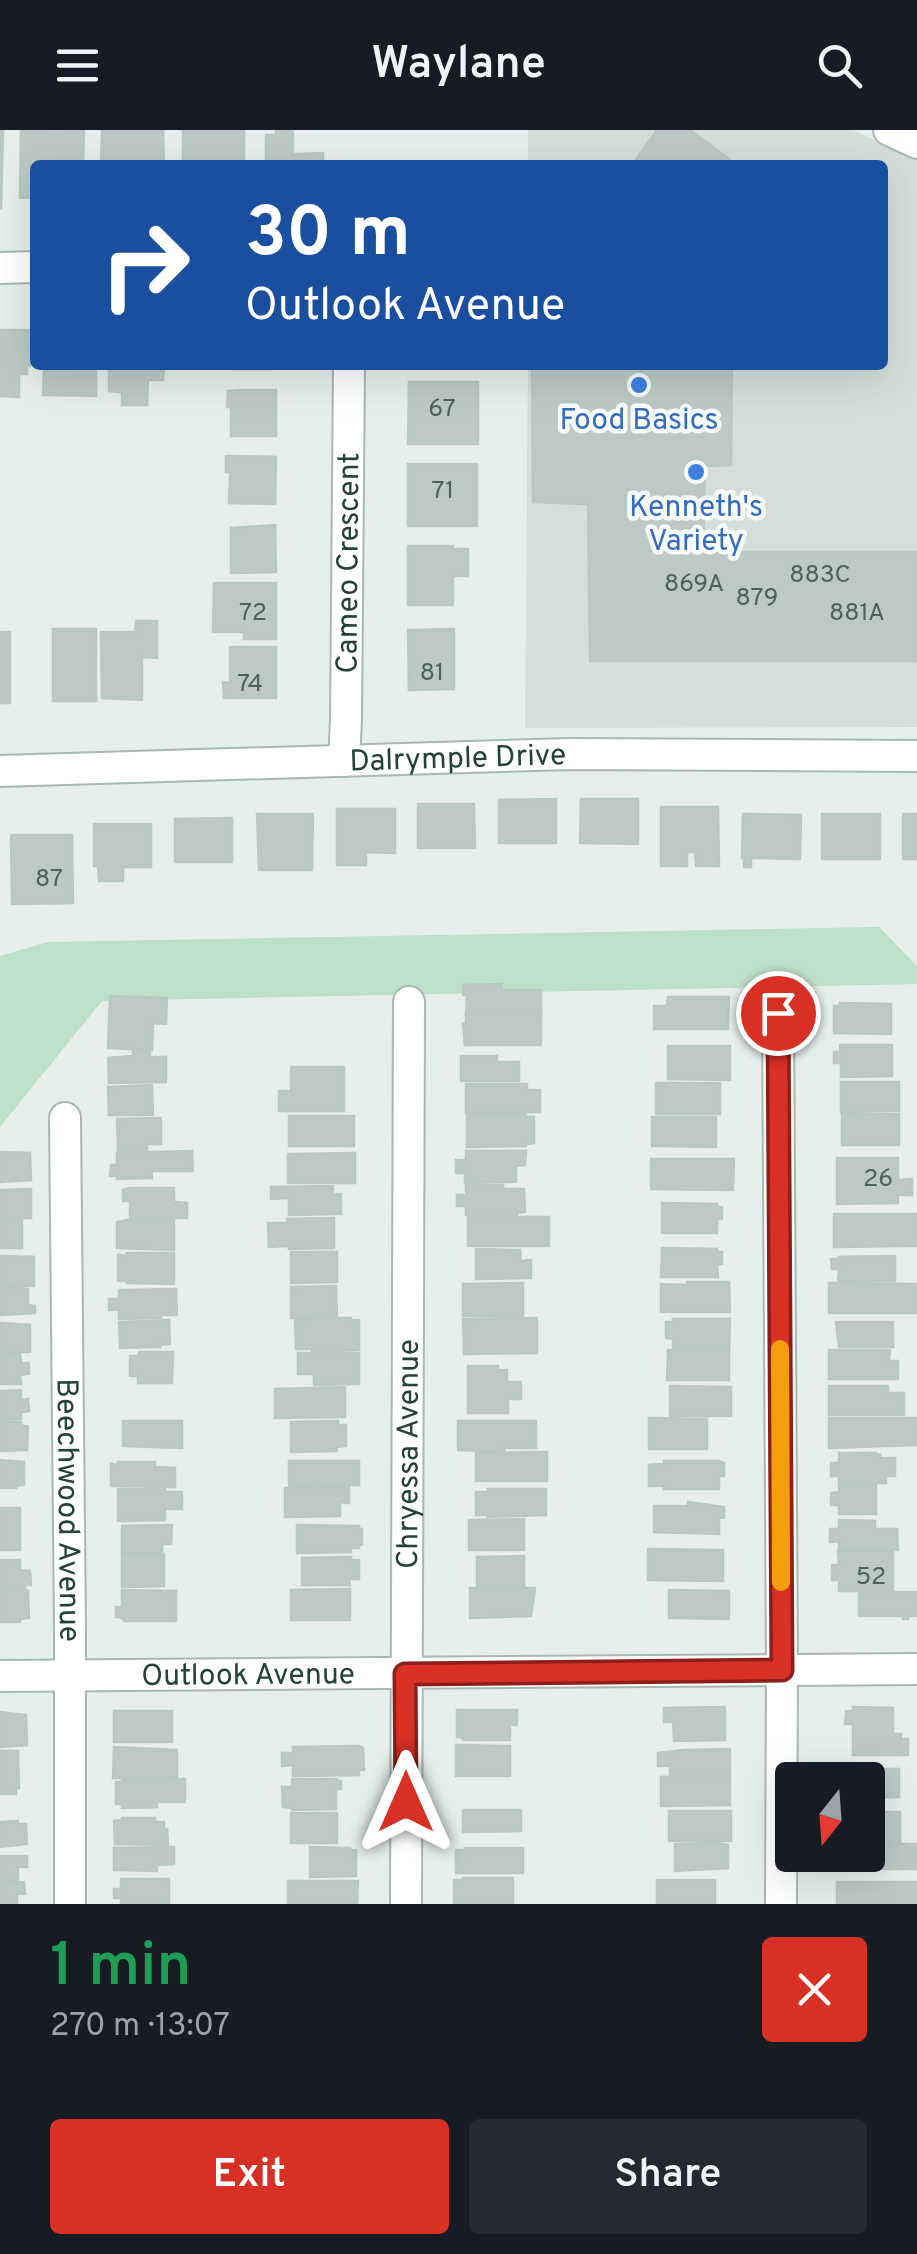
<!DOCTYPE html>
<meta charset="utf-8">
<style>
:root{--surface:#171b24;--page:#242831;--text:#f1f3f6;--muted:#9ea1a6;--accent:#d93025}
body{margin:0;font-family:Overpass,sans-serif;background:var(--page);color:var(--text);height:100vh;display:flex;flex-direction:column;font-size:38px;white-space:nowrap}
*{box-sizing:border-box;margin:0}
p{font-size:32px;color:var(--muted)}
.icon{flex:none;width:55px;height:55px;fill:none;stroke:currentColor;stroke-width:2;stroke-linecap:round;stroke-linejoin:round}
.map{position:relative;height:1774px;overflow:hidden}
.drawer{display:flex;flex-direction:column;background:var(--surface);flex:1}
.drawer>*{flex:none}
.banner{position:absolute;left:30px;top:30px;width:858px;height:210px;border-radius:10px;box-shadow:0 10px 40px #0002;background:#1a4fa0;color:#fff;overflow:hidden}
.needle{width:65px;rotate:197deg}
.buttons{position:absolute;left:775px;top:1632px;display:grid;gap:20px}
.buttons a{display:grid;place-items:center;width:110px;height:110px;border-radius:10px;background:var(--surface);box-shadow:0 10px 40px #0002;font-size:50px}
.pin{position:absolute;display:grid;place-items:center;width:85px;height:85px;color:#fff;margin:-42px;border:5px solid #fff;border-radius:50%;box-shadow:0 2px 10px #0007}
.me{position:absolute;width:110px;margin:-55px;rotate:0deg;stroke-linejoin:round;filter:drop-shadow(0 0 8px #0008)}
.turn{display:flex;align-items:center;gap:35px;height:210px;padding:0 50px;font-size:45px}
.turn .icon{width:130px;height:130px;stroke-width:2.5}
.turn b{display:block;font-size:70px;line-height:85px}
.round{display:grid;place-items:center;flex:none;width:105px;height:105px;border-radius:10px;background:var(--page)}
.summary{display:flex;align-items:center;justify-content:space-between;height:170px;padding:0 50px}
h1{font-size:60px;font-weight:600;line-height:75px;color:#1e9e55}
.primary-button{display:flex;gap:20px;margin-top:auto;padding:20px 50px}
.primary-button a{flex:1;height:115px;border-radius:10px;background:var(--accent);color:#fff;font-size:40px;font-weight:600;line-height:115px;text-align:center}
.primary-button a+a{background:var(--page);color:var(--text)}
header{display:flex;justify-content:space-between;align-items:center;height:130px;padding:0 50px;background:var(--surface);font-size:45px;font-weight:600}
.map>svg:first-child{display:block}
.built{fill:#d4dfda}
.green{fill:#bfe0c8}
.building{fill:#bbcac4;stroke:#b8c9c2;stroke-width:2.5}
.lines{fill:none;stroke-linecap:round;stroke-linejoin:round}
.street-casing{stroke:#a8b8b2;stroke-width:34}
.secondary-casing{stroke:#a4bbb3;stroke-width:34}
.street{stroke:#fff;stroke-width:30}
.secondary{stroke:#fff;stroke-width:30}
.route-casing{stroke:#8d1f18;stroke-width:25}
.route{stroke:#d93025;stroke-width:18}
.slow{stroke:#f59e0b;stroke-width:18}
.shop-dot{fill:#3f7fe0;stroke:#f7fbf9;stroke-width:4}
.labels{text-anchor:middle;stroke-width:9;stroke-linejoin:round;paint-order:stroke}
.number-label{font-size:25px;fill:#4a645c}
.shop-label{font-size:30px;fill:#366cbe;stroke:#f7fbf9}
.street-label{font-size:30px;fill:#24423a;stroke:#f7fbf9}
</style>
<header><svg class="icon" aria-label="menu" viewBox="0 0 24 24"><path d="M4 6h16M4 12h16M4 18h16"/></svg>Waylane<svg class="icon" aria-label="search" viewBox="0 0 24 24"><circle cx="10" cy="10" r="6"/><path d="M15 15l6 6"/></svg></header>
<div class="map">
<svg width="917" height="1774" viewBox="0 0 917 1774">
<rect width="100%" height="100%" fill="#e6efeb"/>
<!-- built -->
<path class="built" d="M528,0H853L917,30V597L525,598L528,235H882V35H528Z"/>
<!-- green -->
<path class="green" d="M879,797L917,836V854L102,871L0,997V826L48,812Z"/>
<!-- building -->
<g class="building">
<path d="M0,0H3L1,78H0Z"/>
<path d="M21,0H84L83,35H35V68H20Z"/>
<path d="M102,0H163L164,35H101Z"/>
<rect x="183" y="0" width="61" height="35"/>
<path d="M276,0H293V24L323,23V35H266V5H276Z"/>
<path d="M657,0H690L737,35H632Z"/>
<path d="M0,200H30V236H27V244H19V267L0,266Z"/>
<path d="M44,235H96V266L43,265Z"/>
<path d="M109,235H164L163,250H148L147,275H122V262L109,261Z"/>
<rect x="229" y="235" width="47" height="4"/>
<path d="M532,235H732L731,335L705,336L703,422H917V531H590L588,374L533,372Z"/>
<path d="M409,252H478V314H408Z"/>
<path d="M243,260H276V306H231V277H227L228,261Z"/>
<path d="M226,326L276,327L275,374L229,373L230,342H226Z"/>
<rect x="408" y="334" width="69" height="62"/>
<path d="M275,395L276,442L231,443V398Z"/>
<path d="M408,416H453L452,419H468V446H453V475H408Z"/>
<path d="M214,453H276V509H244V502H213Z"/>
<path d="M136,491H157V528L142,527V570L102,568L101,502H135Z"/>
<rect x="53" y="499" width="43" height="72"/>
<path d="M454,499V559L409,560L408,500Z"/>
<rect x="0" y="502" width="10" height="71"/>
<path d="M230,517H276V568H224L223,552L230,553Z"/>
<path d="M556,669V713H499V670Z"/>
<path d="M581,669H638V714L580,713Z"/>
<path d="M418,674H474L475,718H418Z"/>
<path d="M661,677H718L719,736H696L695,722H687V736H661Z"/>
<path d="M337,679H395V723L366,722V735H337Z"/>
<path d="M257,684H313L312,740H259Z"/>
<path d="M743,684L801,685L800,729L751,728V737H744V728H742Z"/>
<rect x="822" y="684" width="58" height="45"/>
<rect x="903" y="684" width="14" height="45"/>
<path d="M232,688V732H175V689Z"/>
<path d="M94,694H151V737H123V751H99L98,736H94Z"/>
<path d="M11,705H72L73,773L12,774Z"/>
<path d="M502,854V860H541V885H466L467,865H463V855Z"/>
<path d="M110,866L167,868L166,894L153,893L152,920L108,918Z"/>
<path d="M668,867H729L728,899H654V876H667Z"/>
<path d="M840,873L891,874V904L834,903V876H840Z"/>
<path d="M466,885H541V915H465L463,894H466Z"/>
<path d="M840,915H892V946L841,947V933H834V922H840Z"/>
<path d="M668,916H730V950L668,949Z"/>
<path d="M133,921H150V927H166V952L109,953L108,928L133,926Z"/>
<path d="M461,926H497V932H519V951H461Z"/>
<path d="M291,937H344V981H279V961H291Z"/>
<path d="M841,952H899V981L841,982Z"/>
<rect x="656" y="953" width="64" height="31"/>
<path d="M466,954H527V960H540V982L466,983Z"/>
<path d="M152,955L153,985H109L108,957Z"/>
<path d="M467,984H526V987H534V1013L526,1014V1016L467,1017Z"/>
<rect x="842" y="984" width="57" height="31"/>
<rect x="289" y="986" width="65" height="30"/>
<path d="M652,987H716V1017L652,1016Z"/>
<path d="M161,988V1014H147V1020L118,1021L117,989Z"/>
<path d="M192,1021L193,1041H151L152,1048L117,1049L118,1046H110L111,1035H117V1023Z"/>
<path d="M466,1021H526L525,1035L516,1036V1052L465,1053V1043H456V1030H466Z"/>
<path d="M0,1022L30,1023L31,1050L0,1052Z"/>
<path d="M355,1023V1053H288V1024Z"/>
<path d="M837,1028H898V1050L912,1049V1065H898V1073L837,1074Z"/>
<path d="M651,1029H734L733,1060L651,1059Z"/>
<path d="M466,1055H503V1059H524L525,1082L517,1083V1085H466V1076H457V1065H466Z"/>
<path d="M333,1056V1064H341V1084L289,1085V1068L271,1069V1057Z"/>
<path d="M130,1058H174V1072L187,1073V1088H130V1071H123V1060Z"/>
<path d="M31,1059V1088H0V1060Z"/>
<path d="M662,1073L717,1074V1077H722V1089H717V1103H662Z"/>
<path d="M834,1084H917L916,1116L834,1117Z"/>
<rect x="468" y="1087" width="81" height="29"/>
<path d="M334,1088V1118L289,1119L288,1116L269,1117L268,1093H287V1089Z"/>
<rect x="0" y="1090" width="22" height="28"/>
<path d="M127,1090H174V1120L117,1118V1092Z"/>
<path d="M662,1118L717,1119V1122H722V1134H717L718,1147H661Z"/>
<path d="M476,1119L520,1120L521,1131L531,1130V1148L476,1149Z"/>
<path d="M291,1122H337V1152L291,1153Z"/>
<path d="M127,1123H174V1154L127,1153V1151H118V1125L126,1126Z"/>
<path d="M0,1126L34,1127V1156H0Z"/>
<path d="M895,1126V1151H838L839,1139H832L831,1129H838L839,1127Z"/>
<path d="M687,1152H729L730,1182H661V1154L687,1155Z"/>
<path d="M523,1153V1186H463V1154Z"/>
<path d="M829,1153L917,1154V1183H829Z"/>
<path d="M336,1156L337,1187L291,1188V1157Z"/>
<path d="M0,1157L28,1159V1175L35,1176V1183L0,1185Z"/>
<path d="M176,1159L177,1185H161V1188L119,1189V1180H109V1169H119V1160Z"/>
<path d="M313,1188H351V1190H359V1220L312,1222V1219H296L295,1190Z"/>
<path d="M537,1188V1223L464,1224L463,1189Z"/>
<path d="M673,1189H730L729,1220L673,1219V1209L666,1208V1192H674Z"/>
<path d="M169,1190L170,1214L160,1215V1217L120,1218L119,1192Z"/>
<path d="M836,1192H893V1217H839Z"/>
<path d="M0,1193L30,1195V1222H0Z"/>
<path d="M668,1220H729V1250H667Z"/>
<path d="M829,1220H890L889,1231H898V1249H829Z"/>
<path d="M139,1222H173L172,1253H138V1246H130V1226H139Z"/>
<path d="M298,1223H359V1254L314,1255V1244H298Z"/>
<path d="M0,1224H20L21,1233H29V1244L20,1245L21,1254H0Z"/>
<path d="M468,1236H498V1240H507V1252H521V1269H508V1283H468Z"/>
<path d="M670,1256L731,1257V1286H670Z"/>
<path d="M829,1256H888V1263H904V1285H829Z"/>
<path d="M345,1257V1287L275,1288V1259Z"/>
<path d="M21,1260V1270L28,1269L29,1281L21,1282V1289L0,1290V1261Z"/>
<path d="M649,1288L707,1289V1319H649Z"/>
<path d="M829,1288H917V1315L829,1318Z"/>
<path d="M123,1291H182V1318L123,1316Z"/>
<path d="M338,1291V1295H346V1316L337,1317V1321L291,1322V1292Z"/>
<path d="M458,1291H536V1318H504V1322L458,1320Z"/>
<path d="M0,1292H21L22,1296H28L27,1320L0,1321Z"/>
<path d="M547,1322V1351H476V1323Z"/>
<path d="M839,1323H875L880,1325V1328H895V1346H886V1353H839V1346H831V1333H839Z"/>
<path d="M0,1330L24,1332V1355L16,1356V1358H0Z"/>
<path d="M289,1331H359V1355L289,1356Z"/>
<path d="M664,1331H719L724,1333V1346H719V1359H664V1356H649V1335L664,1334Z"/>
<path d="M118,1332H155V1337L175,1338V1357L111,1356V1334L118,1335Z"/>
<path d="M839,1354H876V1384H839V1375H831V1363L839,1362Z"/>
<path d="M349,1357V1373L340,1372V1386L285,1387V1358Z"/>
<path d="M118,1359H165V1362H182V1379H165V1390L118,1391Z"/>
<path d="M488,1359H546V1385L488,1387V1385H476V1362H488Z"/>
<path d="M688,1372L724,1377V1388H719V1404L654,1402V1376H688Z"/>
<rect x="0" y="1378" width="20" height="42"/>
<path d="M524,1389V1420H469V1390Z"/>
<path d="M839,1390L875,1391V1399H897L898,1420H839V1411L830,1412V1399H839Z"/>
<path d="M172,1395L171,1414H162V1423H122V1396Z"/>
<path d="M297,1395L359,1396V1399H362V1415H359V1418H350L351,1422L297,1423Z"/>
<path d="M648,1419L723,1420V1451L648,1450Z"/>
<path d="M838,1421H893V1461H839V1450H832V1435H839Z"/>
<path d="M122,1424H164V1456L122,1457Z"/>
<path d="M524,1426V1456H477V1427Z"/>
<path d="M351,1427V1430H359V1449H349L350,1455H302V1428Z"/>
<path d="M0,1430H20V1440L30,1441L31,1455H25V1458L0,1459Z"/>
<path d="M470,1458H535L531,1486L470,1488Z"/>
<path d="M21,1459L28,1461L29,1488L20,1489V1492H0V1460Z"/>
<path d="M350,1459V1490H291V1460Z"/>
<path d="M122,1460L176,1461V1491H124L123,1488L116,1487V1477H122Z"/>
<path d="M669,1460L729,1461V1489L669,1488Z"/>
<path d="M859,1462H917V1486H908V1489H903V1486H859Z"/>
<path d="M725,1577V1610L674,1611L673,1592H664V1578Z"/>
<path d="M853,1577L893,1578V1604H901V1609H908V1625H853V1594H845L846,1581H853Z"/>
<path d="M457,1580H517V1595H510V1610H463V1608L457,1607Z"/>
<rect x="114" y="1581" width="58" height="31"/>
<path d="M0,1582L26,1585L27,1615L0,1617Z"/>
<path d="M456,1615L510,1616V1646H456Z"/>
<path d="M359,1616L363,1618L364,1640H359V1645L293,1646V1635L282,1636V1623H293V1617Z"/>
<path d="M114,1617L177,1620V1647L113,1648Z"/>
<path d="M730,1619V1645H670V1636H658V1623L683,1620Z"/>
<path d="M0,1621H18L19,1658H16V1664H0Z"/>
<path d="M853,1639H899V1667L868,1668V1650H849V1646H853Z"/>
<path d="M730,1646V1675L661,1676V1647Z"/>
<path d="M185,1649V1672H157V1677L122,1678V1674H116V1652H122V1650Z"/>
<path d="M292,1649H337V1651H341V1659H336V1679L292,1680V1678L283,1677L282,1657H292Z"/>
<path d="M463,1680H521V1701L463,1702Z"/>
<rect x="669" y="1681" width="62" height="30"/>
<path d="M868,1682H900V1712L868,1711Z"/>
<rect x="291" y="1683" width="46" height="30"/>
<path d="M122,1688H155V1692H164V1699H167L168,1715L115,1714L114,1691L122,1690Z"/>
<path d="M18,1691V1694H26L27,1714L0,1717V1692Z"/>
<path d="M718,1713L728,1715V1738L675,1741V1714Z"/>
<path d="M868,1714H917V1739H848V1725H868Z"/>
<path d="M174,1717V1734L157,1735V1741L114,1740V1718Z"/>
<path d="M310,1717L350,1718V1720H356V1746L310,1747Z"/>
<path d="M465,1718H523V1743H456V1720H465Z"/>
<path d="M0,1726H27V1737H18V1750H0Z"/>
<path d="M463,1748H513V1774H454V1750H463Z"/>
<path d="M121,1749H169V1774H121V1768H114V1759H121Z"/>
<rect x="657" y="1750" width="58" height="24"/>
<path d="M288,1751H358L357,1774H288Z"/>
<path d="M0,1752H24L25,1764H17V1774H0Z"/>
<rect x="837" y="1752" width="80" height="22"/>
</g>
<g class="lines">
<defs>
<g id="street">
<path d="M0,138L35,137"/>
<path id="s1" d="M344,631L346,590L349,235"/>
<path id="s2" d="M0,641L570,624L917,626"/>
<path d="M778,883L782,1540L781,1774"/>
<path id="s3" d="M65,988L70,1499V1774"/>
<path id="s4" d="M0,1546L917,1539"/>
<path id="s5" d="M406,1774L409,872"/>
</g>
<path id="secondary" d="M889,0L917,13"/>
</defs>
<!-- street casing -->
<use href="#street" class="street-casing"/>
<!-- secondary casing -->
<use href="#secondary" class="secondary-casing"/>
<!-- street -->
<use href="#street" class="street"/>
<!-- secondary -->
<use href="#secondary" class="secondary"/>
</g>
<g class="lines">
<defs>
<path id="route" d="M406,1672L405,1544L782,1540L778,883"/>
</defs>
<!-- route casing -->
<use href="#route" class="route-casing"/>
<!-- route -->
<use href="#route" class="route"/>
<!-- slow -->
<path class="slow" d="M780,1219L781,1452"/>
</g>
<!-- markers -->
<g class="shop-dot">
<circle cx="639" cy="255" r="10"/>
<circle cx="696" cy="342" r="10"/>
</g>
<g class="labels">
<!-- number labels -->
<g class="number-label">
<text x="442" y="286">67</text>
<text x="443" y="368">71</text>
<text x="820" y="452">883C</text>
<text x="694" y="461">869A</text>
<text x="757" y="475">879</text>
<text x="253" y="490">72</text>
<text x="857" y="490">881A</text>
<text x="432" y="550">81</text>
<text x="250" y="561">74</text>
<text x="49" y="756">87</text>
<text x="878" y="1056">26</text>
<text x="871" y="1454">52</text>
</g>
<!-- shop labels -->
<g class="shop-label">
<text x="639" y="299">Food Basics</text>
<text x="696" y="386">Kenneth's<tspan x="696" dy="34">Variety</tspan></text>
</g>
<!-- street labels -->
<g class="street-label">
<text dy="10" stroke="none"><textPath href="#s1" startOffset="198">Cameo Crescent</textPath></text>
<text dy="10" stroke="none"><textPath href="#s2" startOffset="458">Dalrymple Drive</textPath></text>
<text dy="10" stroke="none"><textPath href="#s5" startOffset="450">Chryessa Avenue</textPath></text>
<text dy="10" stroke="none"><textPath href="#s3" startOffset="392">Beechwood Avenue</textPath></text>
<text dy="10" stroke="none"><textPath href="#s4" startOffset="248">Outlook Avenue</textPath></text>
</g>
</g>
</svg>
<div class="buttons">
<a><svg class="needle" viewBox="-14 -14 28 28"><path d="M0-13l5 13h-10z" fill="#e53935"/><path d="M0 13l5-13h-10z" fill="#9ea1a6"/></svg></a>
</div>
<div class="pin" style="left:778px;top:883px;background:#d93025"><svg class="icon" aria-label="arrive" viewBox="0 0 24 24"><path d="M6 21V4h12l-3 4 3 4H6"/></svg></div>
<svg class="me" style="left:406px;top:1672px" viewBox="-20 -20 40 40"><path d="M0-17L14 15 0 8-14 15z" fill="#d93025" stroke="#fff" stroke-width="4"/></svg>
<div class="banner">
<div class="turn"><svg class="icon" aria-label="right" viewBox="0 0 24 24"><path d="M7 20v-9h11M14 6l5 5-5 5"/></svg><div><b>30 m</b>Outlook Avenue</div></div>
</div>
</div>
<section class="drawer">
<div class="summary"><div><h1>1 min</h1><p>270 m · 13:07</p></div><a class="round" style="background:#d93025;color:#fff"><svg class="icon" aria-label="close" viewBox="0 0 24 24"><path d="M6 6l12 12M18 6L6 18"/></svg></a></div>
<div class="primary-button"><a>Exit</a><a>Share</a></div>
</section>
